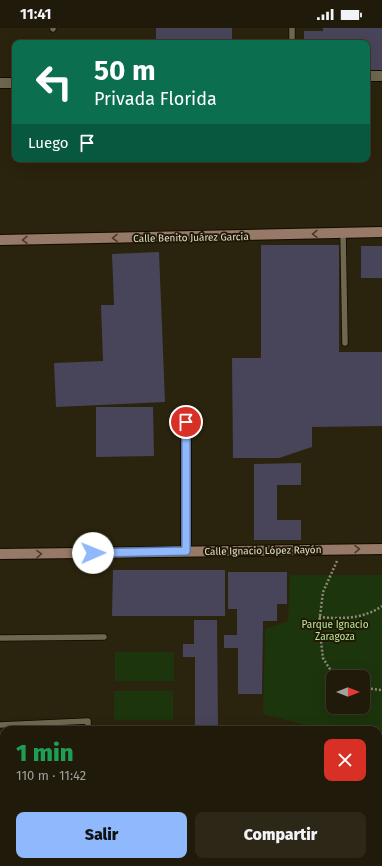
<!DOCTYPE html>
<html lang="es">
<meta charset="utf-8">
<style>
:root{--surface:#201a0a;--page:#2d2718;--text:#f1f3f6;--muted:#a2a19c;--line:#3d382b;--accent:#8fb8fd}
body{margin:0;font-family:"Fira Sans",sans-serif;background:var(--page);color:var(--text);height:100vh;display:flex;flex-direction:column;font-size:15px;white-space:nowrap}
*{box-sizing:border-box;margin:0}
p{font-size:13px;color:var(--muted)}
.icon{flex:none;width:22px;height:22px;fill:none;stroke:currentColor;stroke-width:2;stroke-linecap:round;stroke-linejoin:round}
.map{position:relative;flex:1;overflow:hidden}
.drawer{position:absolute;left:0px;top:698px;width:382px;height:140px;display:flex;flex-direction:column;background:var(--surface);border-radius:12px 12px 0 0;box-shadow:0 4px 16px #0002,0 0 0 1px var(--line)}
.drawer>*{flex:none}
.hud{position:absolute;left:12px;top:12px;width:358px;height:122px;border-radius:8px;box-shadow:0 4px 16px #0002,0 0 0 1px var(--line);background:#0b6e4f;color:#fff;overflow:hidden}
.needle{width:26px;rotate:90deg}
.fabs{position:absolute;left:326px;top:642px;display:grid;gap:8px}
.fabs a{display:grid;place-items:center;width:44px;height:44px;border-radius:8px;background:var(--surface);box-shadow:0 4px 16px #0002,0 0 0 1px var(--line);font-size:20px}
.pin{position:absolute;display:grid;place-items:center;width:34px;height:34px;color:#fff;margin:-17px;border:2px solid #fff;border-radius:50%;box-shadow:0 1px 4px #0007}
.me{position:absolute;width:44px;margin:-22px;rotate:89deg;stroke-linejoin:round;filter:drop-shadow(0 0 3px #0008)}
.turn{display:flex;align-items:center;gap:14px;height:84px;padding:0 16px;font-size:18px}
.turn .icon{width:52px;height:52px;stroke-width:2.5}
.turn b{display:block;font-size:28px;line-height:34px}
.then{display:flex;align-items:center;height:38px;padding:0 16px;background:#0003;gap:8px;font-size:15px}
.round{display:grid;place-items:center;flex:none;width:42px;height:42px;border-radius:8px;background:var(--page)}
.head{display:flex;align-items:center;justify-content:space-between;height:68px;padding:0 16px}
h1{font-size:24px;font-weight:800;line-height:30px;color:#1e9e55}
.action{display:flex;gap:8px;margin-top:auto;padding:8px 16px}
.action a{flex:1;height:46px;border-radius:8px;background:var(--accent);color:#111;font-size:16px;font-weight:800;line-height:46px;text-align:center}
.action a+a{background:var(--page);color:var(--text)}
.status{display:flex;justify-content:space-between;align-items:center;height:28px;padding:0 20px;background:var(--surface);direction:ltr}
.status svg{height:11px;fill:currentColor}
.map>svg:first-child{display:block}
.green{fill:#1d350d;fill-rule:evenodd}
.building{fill:#48455b}
.lines{fill:none;stroke-linecap:round;stroke-linejoin:round}
.service-casing{stroke:#120c00;stroke-width:7}
.minor-casing{stroke:#120c00;stroke-width:12}
.secondary-casing{stroke:#120c00;stroke-width:12}
.path{stroke:#8e8877;stroke-width:2.5;stroke-dasharray:2 2;stroke-linecap:butt}
.service{stroke:#6f6850;stroke-width:5.5}
.minor{stroke:#6f6850;stroke-width:10}
.secondary{stroke:#977967;stroke-width:10}
.oneway{stroke:#4a3b27}
.route-casing{stroke:#5d78a4;stroke-width:10}
.route{stroke:#8fb8fd;stroke-width:7}
.labels{text-anchor:middle;stroke-width:4;stroke-linejoin:round;paint-order:stroke}
.street-label{font-size:10px;fill:#e0dccf;stroke:#201a05}
.park-label{font-size:10px;fill:#b8e69f;stroke:#201a05}
</style>
<div class="status"><b>11:41</b><svg viewBox="0 0 49 12"><path d="M0 12V9h3v3zM5 12V6h3v6zM10 12V3h3v9zM15 12V0h3v12zM26 1h20v11H26zM47 4h2v5h-2z"/></svg></div>
<div class="map">
<svg width="382" height="838" viewBox="0 0 382 838">
<rect width="100%" height="100%" fill="#2a230d"/>
<!-- green -->
<g class="green">
<path d="M290,547H382V792L379,795L378,702H314V699L263,686L265,601L288,593ZM333,649H363V679H333Z"/>
<rect x="115" y="624" width="59" height="29"/>
<rect x="114" y="663" width="59" height="29"/>
</g>
<!-- building -->
<g class="building">
<rect x="156" y="0" width="76" height="15"/>
<path d="M323,0H382V42L367,43V15H304V3H323Z"/>
<path d="M261,217H339V324H382V398L312,399V419L279,430H233L232,330H261Z"/>
<rect x="361" y="218" width="21" height="32"/>
<path d="M159,224L165,374L56,379L54,335L103,333L101,277H114L112,226Z"/>
<path d="M96,379H153L154,428L96,429Z"/>
<path d="M301,435V457H277V492H301V512H254V436Z"/>
<path d="M113,542H225V588H112Z"/>
<path d="M228,544H287V576H277V593H263L262,666H238V620H224V607H237V581H228Z"/>
<path d="M194,592H217L218,702H195V629H183V616H194Z"/>
<path d="M378,826H382V838H357V834H378Z"/>
</g>
<g class="lines">
<defs>
<g id="service">
<path d="M292,0V15"/>
<path d="M53,1V0"/>
<path d="M343,205L345,315"/>
<path d="M0,610L104,609"/>
<path d="M0,697L88,693V702"/>
<path d="M229,834L235,838"/>
</g>
<g id="minor">
<path d="M367,48H382"/>
<path d="M0,55H15"/>
<path d="M186,394V523"/>
<path d="M0,835L32,834"/>
</g>
<g id="secondary">
<path d="M0,212L382,204"/>
<path d="M0,526L382,521"/>
<path d="M378,811H382"/>
<path d="M212,838L214,834"/>
</g>
</defs>
<!-- service casing -->
<use href="#service" class="service-casing"/>
<!-- minor casing -->
<use href="#minor" class="minor-casing"/>
<!-- secondary casing -->
<use href="#secondary" class="secondary-casing"/>
<!-- path -->
<g class="path">
<path d="M337,533L323,564L319,596L323,630L329,640L343,649"/>
<path d="M319,589C341,591 364,591 382,578"/>
<path d="M363,660L382,662"/>
</g>
<!-- service -->
<use href="#service" class="service"/>
<!-- minor -->
<use href="#minor" class="minor"/>
<!-- secondary -->
<use href="#secondary" class="secondary"/>
</g>
<!-- one-way arrows -->
<defs><path id="oneway-chevron" d="M-2-3.5L2.5 0L-2 3.5" fill="none" stroke-width="1.6" stroke-linecap="round" stroke-linejoin="round"/></defs>
<g class="oneway">
<use href="#oneway-chevron" transform="translate(315 206) rotate(179)"/>
<use href="#oneway-chevron" transform="translate(115 210) rotate(179)"/>
<use href="#oneway-chevron" transform="translate(25 212) rotate(179)"/>
<use href="#oneway-chevron" transform="translate(357 521) rotate(-1)"/>
<use href="#oneway-chevron" transform="translate(39 526) rotate(-1)"/>
</g>
<g class="lines">
<defs>
<path id="route" d="M93,525L186,523V394"/>
</defs>
<!-- route casing -->
<use href="#route" class="route-casing"/>
<!-- route -->
<use href="#route" class="route"/>
</g>
<g class="labels">
<!-- street labels -->
<g class="street-label">
<text transform="translate(191 209) rotate(-1)" y="4">Calle Benito Juárez Garcia</text>
<text transform="translate(263 522) rotate(-1)" y="4">Calle Ignacio López Rayón</text>
</g>
<!-- park labels -->
<g class="park-label">
<text x="335" y="600">Parque Ignacio<tspan x="335" dy="12">Zaragoza</tspan></text>
</g>
</g>
</svg>
<div class="fabs">
<a><svg class="needle" viewBox="-14 -14 28 28"><path d="M0-13l5 13h-10z" fill="#e53935"/><path d="M0 13l5-13h-10z" fill="#a2a19c"/></svg></a>
</div>
<div class="pin" style="left:186px;top:394px;background:#d93025"><svg class="icon" aria-label="arrive" viewBox="0 0 24 24"><path d="M6 21V4h12l-3 4 3 4H6"/></svg></div>
<svg class="me" style="left:93px;top:525px" viewBox="-20 -20 40 40"><circle r="19" fill="#fff"/><path d="M0-13L10 11 0 6-10 11z" fill="#8fb8fd"/></svg>
<div class="hud">
<div class="turn"><svg class="icon" aria-label="left" viewBox="0 0 24 24"><path d="M17 20v-9H6M10 6l-5 5 5 5"/></svg><div><b>50 m</b>Privada Florida</div></div>
<div class="then">Luego<svg class="icon" aria-label="arrive" viewBox="0 0 24 24"><path d="M6 21V4h12l-3 4 3 4H6"/></svg></div>
</div>
<section class="drawer">
<div class="head"><div><h1>1 min</h1><p>110 m · 11:42</p></div><a class="round" style="background:#d93025;color:#fff"><svg class="icon" aria-label="close" viewBox="0 0 24 24"><path d="M6 6l12 12M18 6L6 18"/></svg></a></div>
<div class="action"><a>Salir</a><a>Compartir</a></div>
</section>
</div>
